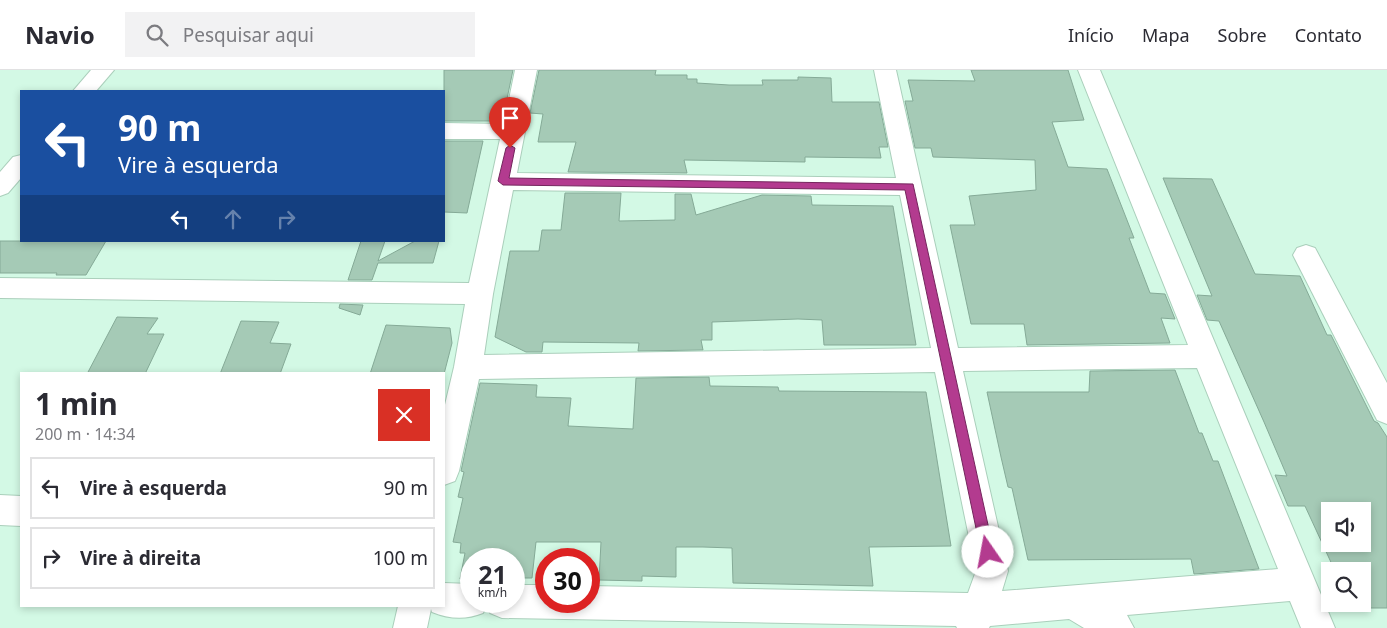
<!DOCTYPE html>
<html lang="pt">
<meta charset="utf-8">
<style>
:root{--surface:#fff;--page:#f2f2f3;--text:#2b2b33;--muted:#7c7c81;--line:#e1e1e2}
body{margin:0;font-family:"Noto Sans",sans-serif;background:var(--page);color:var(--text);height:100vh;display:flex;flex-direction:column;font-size:19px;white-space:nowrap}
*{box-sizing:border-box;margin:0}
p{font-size:16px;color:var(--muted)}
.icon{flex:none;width:28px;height:28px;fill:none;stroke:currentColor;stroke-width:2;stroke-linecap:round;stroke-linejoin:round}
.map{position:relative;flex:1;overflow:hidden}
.sheet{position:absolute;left:20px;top:302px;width:425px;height:235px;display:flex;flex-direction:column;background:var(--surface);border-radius:0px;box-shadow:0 2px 8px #0003}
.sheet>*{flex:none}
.top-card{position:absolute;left:20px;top:20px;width:425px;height:152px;border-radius:0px;box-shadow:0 2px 8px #0003;background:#1a4fa0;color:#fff;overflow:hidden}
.tools{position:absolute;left:1321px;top:432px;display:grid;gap:10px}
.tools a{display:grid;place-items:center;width:50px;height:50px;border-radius:0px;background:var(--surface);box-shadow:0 2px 8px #0003;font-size:25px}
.speed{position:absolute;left:460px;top:478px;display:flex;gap:10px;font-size:25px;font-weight:700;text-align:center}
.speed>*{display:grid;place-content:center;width:65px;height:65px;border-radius:50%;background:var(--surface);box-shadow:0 2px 8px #0003;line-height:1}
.speed small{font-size:12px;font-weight:400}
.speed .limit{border:8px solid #d22;background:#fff;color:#111}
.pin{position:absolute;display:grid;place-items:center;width:42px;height:42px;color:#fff;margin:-51px -21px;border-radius:50% 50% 50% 0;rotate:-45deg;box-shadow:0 0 5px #0007}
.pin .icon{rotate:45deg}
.me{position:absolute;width:55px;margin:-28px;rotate:348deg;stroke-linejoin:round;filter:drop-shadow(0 0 4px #0008)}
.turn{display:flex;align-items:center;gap:18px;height:105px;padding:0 15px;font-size:22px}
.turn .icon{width:65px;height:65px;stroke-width:2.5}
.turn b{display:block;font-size:35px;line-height:42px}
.lanes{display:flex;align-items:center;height:48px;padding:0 15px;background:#0003;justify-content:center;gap:25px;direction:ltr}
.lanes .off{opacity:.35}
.round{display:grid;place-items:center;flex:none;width:52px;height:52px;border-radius:0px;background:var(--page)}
.head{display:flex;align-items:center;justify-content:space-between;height:85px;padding:0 15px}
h1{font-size:30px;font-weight:700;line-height:38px}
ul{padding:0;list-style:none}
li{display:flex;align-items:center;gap:15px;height:62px;margin:0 10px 8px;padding:0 5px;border:2px solid var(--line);border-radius:0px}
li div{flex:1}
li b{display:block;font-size:19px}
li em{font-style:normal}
header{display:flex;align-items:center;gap:30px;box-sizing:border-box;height:70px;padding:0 25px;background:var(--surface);border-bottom:1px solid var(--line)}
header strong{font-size:24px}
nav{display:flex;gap:28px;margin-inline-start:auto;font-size:18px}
.search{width:350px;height:45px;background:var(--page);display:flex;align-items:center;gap:12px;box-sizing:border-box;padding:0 18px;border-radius:0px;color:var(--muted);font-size:19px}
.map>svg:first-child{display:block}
.building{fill:#a5cab6;stroke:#85aa97;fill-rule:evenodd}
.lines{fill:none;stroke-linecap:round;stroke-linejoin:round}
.minor-casing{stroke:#aacfbb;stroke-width:2}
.minor{fill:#fff;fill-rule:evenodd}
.route{fill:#b33b8f;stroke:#74265d}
</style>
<header>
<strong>Navio</strong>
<div class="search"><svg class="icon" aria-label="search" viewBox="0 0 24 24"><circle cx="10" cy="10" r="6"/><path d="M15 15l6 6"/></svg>Pesquisar aqui</div>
<nav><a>Início</a><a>Mapa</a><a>Sobre</a><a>Contato</a></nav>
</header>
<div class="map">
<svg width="1387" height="558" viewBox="0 0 1387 558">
<rect width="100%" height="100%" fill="#d3f9e5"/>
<!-- building -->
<g class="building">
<path d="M444,0H513L504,43H494L493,51H444Z"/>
<path d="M539,0H656L655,5H687V9H697V13L729,15H763L762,10H798V7L831,8L832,32H879L888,77H879L881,88L805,87V92L684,90L687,103L568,102L576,72H538L543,44L530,43Z"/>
<path d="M971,0H1068L1084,50L1052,52L1068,97L1107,99L1134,168H1129L1150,223L1165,224L1175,249L1161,248L1170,273L1027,275L1024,254H971L950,155H975L969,126L1036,120L1035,90L933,87L931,78H915L905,31H913L908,10L975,11Z"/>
<path d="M444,71H483L467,143L444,142Z"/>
<path d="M1163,108L1212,109L1255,204L1300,206L1327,265H1331L1374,351L1378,353L1387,367V538H1368L1362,526V501H1335L1305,436H1288L1275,405L1287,406L1264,352L1219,251L1207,250L1197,225L1212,226ZM1330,441H1362V474H1330Z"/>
<path d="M565,123H621L619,151L675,150V124H691L696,145L762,125L811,126L812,135L893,136L916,275H824L822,250L798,249L712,252V270H701L703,280L638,281L639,273L543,272L542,282H526L495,267L510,181H539L542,160H561Z"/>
<path d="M0,171H106L86,205H56L57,203H0Z"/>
<path d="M361,171H385L378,191L415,171H439L433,193H378L372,210H348Z"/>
<path d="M340,234L363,235L360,245L339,238Z"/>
<path d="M117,247L158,248L147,264H164L145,304H87Z"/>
<path d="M241,251L279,252L270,273L291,274L280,304H220Z"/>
<path d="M386,255L450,258L452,273L444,304H370Z"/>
<path d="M1175,300L1199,363H1202L1213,391H1218L1259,499L1194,504L1191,489L1028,490L1012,418L1008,417L1001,387L987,322H1089L1090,301Z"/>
<path d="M709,307L710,316L778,317L779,321L926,322L951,476L869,477L873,516L733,513L732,478L703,477H676V507L642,506V511L599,510L601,472H536L532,508H514V489H471V509H460L465,483H460L461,473L453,472L463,428L458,427L464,402L461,401L480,313L537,315L536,327L571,328L568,356L633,359L636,308Z"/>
</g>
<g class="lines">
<defs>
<g id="minor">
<path d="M91,0H114L96,21H73Z"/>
<path d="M515,0H537L517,103L896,108L874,0H896L958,278L1188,275L1078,0H1100L1335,558H1301L1290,531L1127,545L1134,558H1084L1069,549L990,556L989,558H957L956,556L502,548L490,543L487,534L483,543C466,550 449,549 432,542L431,539L427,558H393L398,536H444V513L471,514V531H514V515H546V531H589V516L968,523L976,501L935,302L479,309L459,401L455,411L444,415V339L454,297L465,234L0,228V208L469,213L500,69H444V53L504,54ZM513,120L900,125L931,278L484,285L493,224ZM1197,298L1278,499L1002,521L1008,501L963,301Z"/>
<path d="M21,85V108L8,123L0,126V102L13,87Z"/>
<path d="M1306,175L1315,178L1387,313V354L1377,350L1293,185L1297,178Z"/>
<path d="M0,425L21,426V456L0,455Z"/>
</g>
</defs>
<!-- minor casing -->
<use href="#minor" class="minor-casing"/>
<!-- minor -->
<use href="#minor" class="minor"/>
</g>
<!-- route -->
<path class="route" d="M510,75L515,78L509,108L913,114L994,482L992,486L988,488L983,486L981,482L905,120L503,115L498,111L506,78Z"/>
</svg>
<div class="tools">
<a><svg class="icon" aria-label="sound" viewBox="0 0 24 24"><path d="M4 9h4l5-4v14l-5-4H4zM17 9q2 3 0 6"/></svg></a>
<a><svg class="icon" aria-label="search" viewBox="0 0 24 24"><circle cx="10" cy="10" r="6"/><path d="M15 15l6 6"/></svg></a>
</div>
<div class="speed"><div>21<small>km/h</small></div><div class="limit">30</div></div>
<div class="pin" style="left:510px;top:78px;background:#d93025"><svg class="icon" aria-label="arrive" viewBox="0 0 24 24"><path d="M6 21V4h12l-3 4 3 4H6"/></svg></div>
<svg class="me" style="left:988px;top:482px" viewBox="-20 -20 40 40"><circle r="19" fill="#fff"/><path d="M0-13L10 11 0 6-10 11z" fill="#b33b8f"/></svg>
<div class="top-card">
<div class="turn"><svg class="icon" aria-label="left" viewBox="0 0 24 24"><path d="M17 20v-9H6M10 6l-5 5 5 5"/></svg><div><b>90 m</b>Vire à esquerda</div></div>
<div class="lanes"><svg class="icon" aria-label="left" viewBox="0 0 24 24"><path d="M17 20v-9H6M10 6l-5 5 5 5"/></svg><svg class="icon off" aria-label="ahead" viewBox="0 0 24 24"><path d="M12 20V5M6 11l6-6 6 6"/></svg><svg class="icon off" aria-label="right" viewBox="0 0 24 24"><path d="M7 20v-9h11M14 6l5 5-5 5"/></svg></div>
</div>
<section class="sheet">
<div class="head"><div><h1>1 min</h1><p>200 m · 14:34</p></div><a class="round" style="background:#d93025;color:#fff"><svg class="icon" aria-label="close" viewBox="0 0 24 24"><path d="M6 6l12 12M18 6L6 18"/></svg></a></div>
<ul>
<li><svg class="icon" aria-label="left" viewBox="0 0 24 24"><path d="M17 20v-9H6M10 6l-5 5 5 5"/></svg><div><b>Vire à esquerda</b></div><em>90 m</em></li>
<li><svg class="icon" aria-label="right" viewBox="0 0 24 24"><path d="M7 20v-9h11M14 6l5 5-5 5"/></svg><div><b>Vire à direita</b></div><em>100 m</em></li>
</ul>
</section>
</div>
